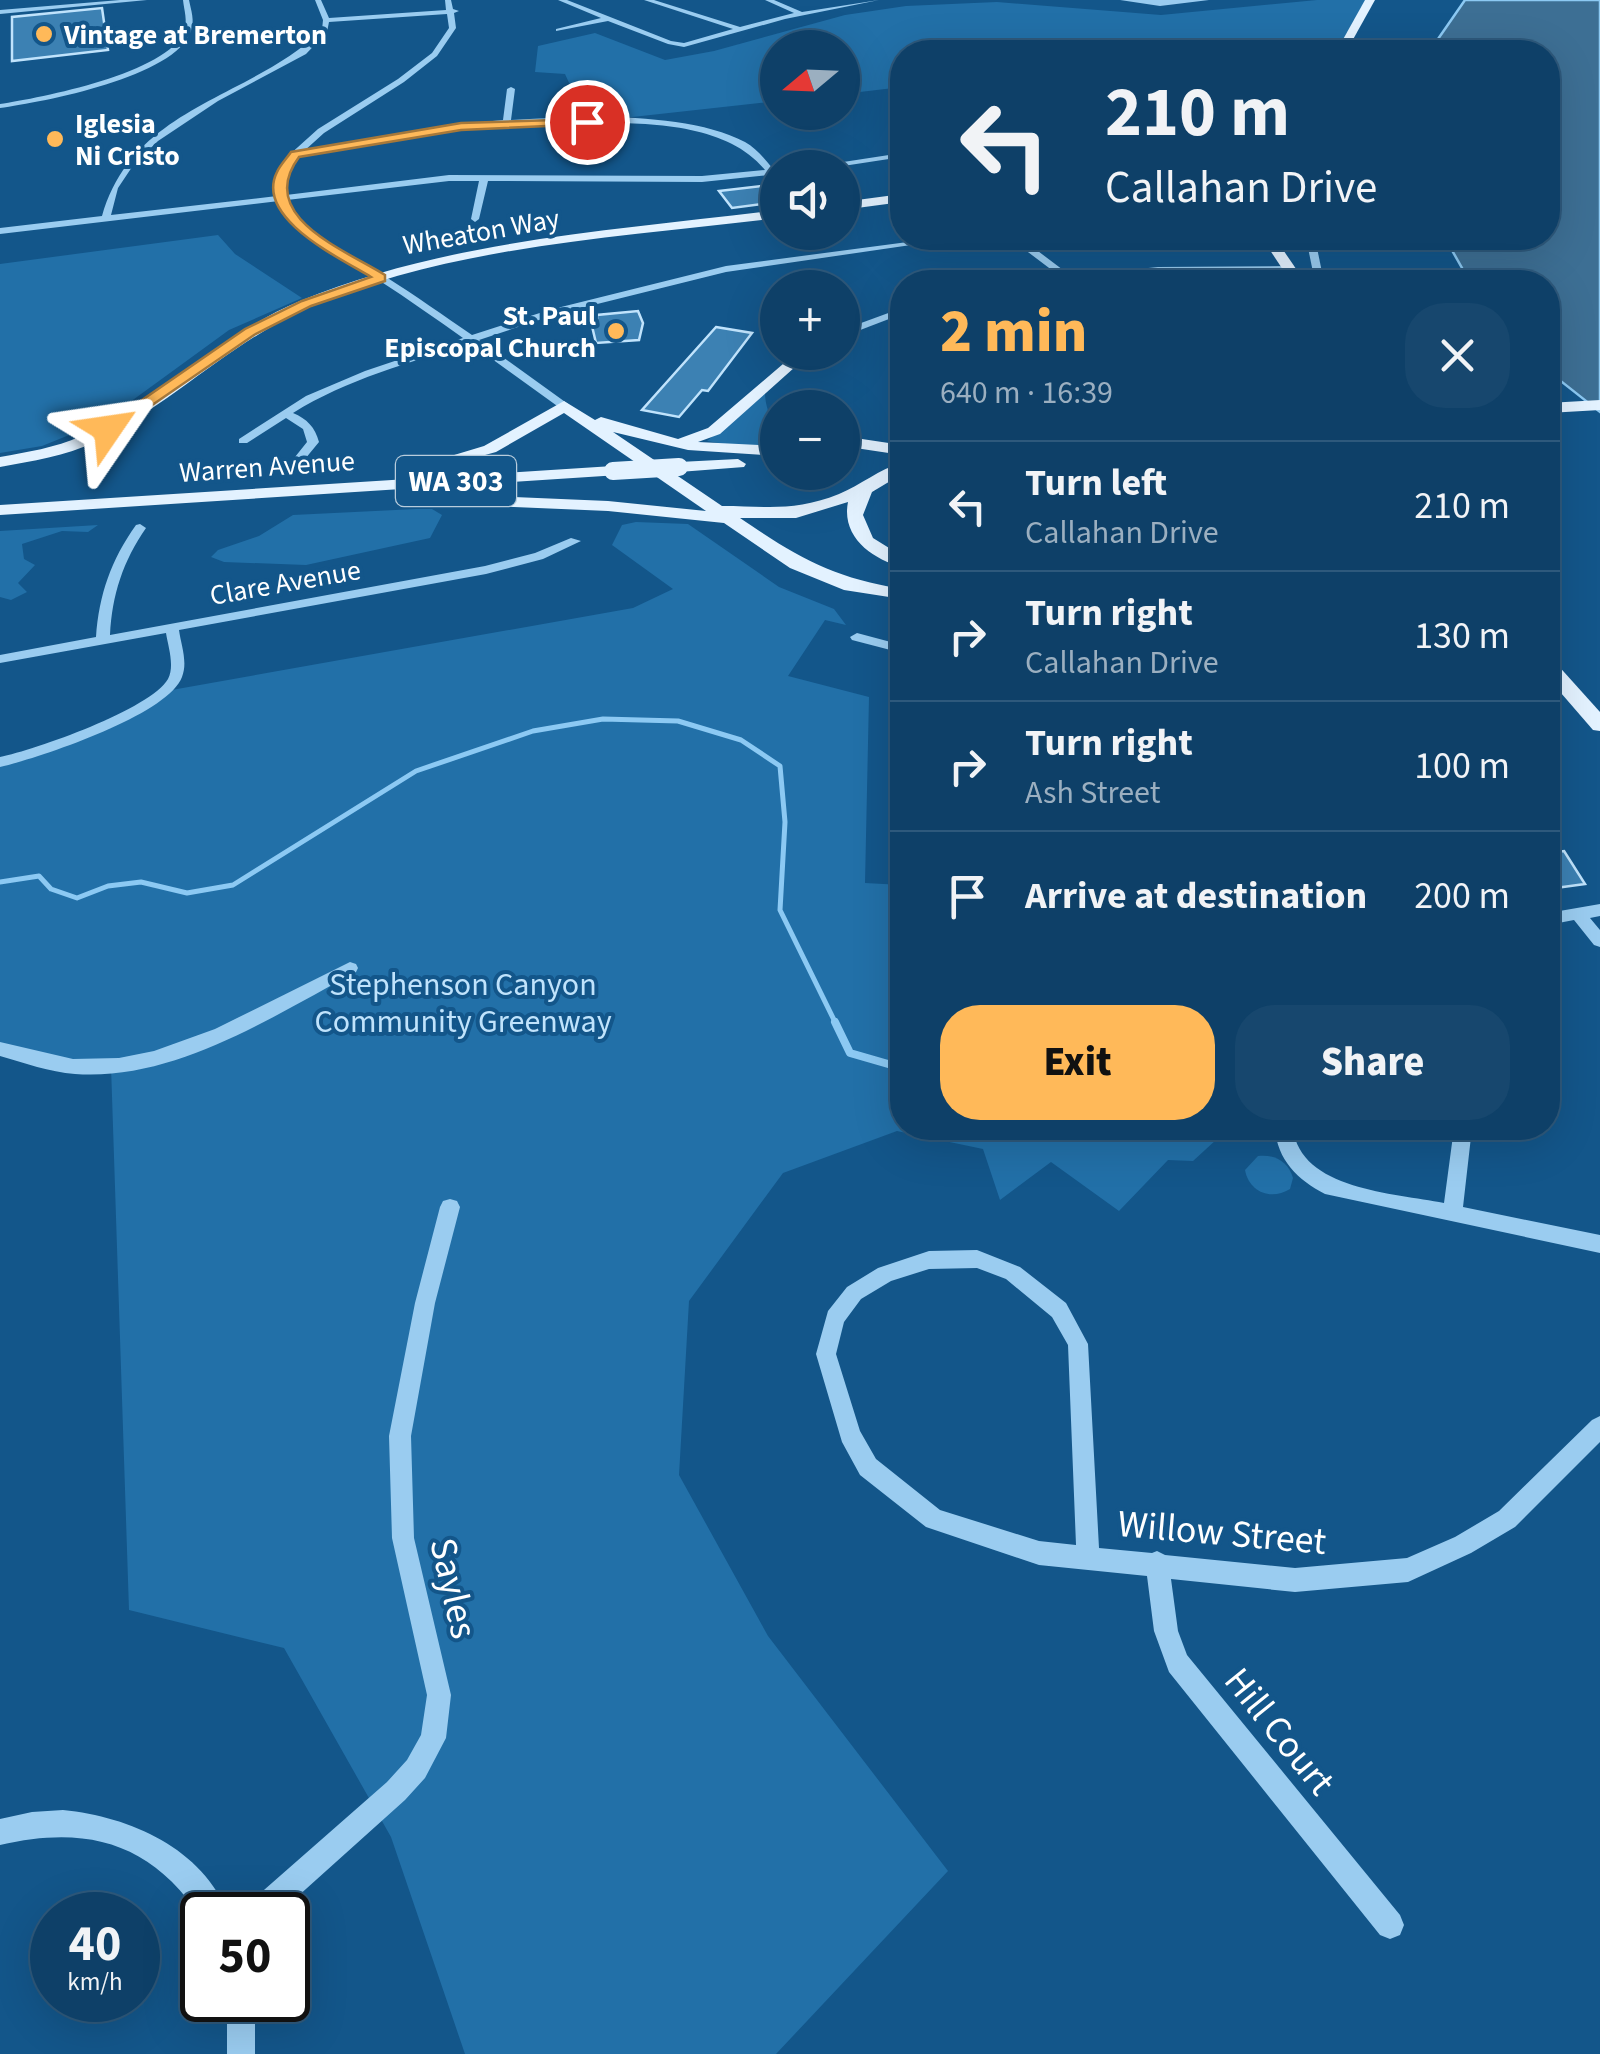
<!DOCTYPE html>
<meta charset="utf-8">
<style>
:root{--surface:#0e4068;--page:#17476e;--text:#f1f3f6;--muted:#9bafc0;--line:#2e597c;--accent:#ffb959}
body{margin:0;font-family:"Source Sans 3",sans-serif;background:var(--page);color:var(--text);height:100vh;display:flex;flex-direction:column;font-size:38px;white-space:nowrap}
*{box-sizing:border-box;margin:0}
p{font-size:32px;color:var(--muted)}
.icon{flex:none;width:55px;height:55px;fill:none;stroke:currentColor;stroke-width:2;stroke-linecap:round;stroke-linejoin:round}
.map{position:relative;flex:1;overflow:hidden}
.side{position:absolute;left:890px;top:270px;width:670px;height:870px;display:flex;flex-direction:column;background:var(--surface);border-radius:40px;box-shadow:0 10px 40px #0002,0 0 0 2px var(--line)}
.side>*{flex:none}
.top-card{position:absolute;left:890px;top:40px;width:670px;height:210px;border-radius:40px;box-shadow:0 10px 40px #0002,0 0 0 2px var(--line);background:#0e4068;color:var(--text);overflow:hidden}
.needle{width:65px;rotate:251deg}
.tools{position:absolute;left:760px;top:30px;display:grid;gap:20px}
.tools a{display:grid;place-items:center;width:100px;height:100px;border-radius:50%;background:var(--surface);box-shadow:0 10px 40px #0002,0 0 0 2px var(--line);font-size:50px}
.speed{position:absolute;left:30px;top:1892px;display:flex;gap:20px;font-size:50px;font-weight:700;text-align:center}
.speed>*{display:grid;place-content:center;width:130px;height:130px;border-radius:50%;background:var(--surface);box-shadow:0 10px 40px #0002,0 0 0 2px var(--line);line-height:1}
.speed small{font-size:25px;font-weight:400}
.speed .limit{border:5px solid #111;border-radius:15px;background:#fff;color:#111}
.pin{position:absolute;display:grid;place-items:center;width:85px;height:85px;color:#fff;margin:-42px;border:5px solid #fff;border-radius:50%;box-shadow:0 2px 10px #0007}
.me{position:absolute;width:110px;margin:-55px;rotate:58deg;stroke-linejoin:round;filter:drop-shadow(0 0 8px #0008)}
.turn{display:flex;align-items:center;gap:35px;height:210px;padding:0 50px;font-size:45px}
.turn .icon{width:130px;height:130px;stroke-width:2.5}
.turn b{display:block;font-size:70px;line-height:85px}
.round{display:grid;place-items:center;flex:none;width:105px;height:105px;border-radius:40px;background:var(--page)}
.overview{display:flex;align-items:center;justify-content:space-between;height:170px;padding:0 50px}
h1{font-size:60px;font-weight:800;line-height:75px;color:var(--accent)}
.button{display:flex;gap:20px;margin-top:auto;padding:20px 50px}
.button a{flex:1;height:115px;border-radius:40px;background:var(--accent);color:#111;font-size:40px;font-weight:800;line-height:115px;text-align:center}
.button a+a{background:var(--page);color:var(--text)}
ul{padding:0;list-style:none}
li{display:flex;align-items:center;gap:30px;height:130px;padding:0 50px;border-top:2px solid var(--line)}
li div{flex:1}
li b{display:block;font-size:38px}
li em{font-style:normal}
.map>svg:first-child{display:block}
.green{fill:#2270a8}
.water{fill:#3d6f94;stroke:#8cc9f3;stroke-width:2.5}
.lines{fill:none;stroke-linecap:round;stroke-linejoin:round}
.stream-far1{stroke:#8cc9f3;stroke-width:5}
.stream{stroke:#8cc9f3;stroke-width:8}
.building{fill:#3c81b3;stroke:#c0e3fc;stroke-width:2.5}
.minor{fill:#9accf0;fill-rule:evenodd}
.major{fill:#e3f2ff;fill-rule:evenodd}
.major-bridge{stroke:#e3f2ff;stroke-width:18}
.route{fill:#ffb959;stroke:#a6783a;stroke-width:2.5}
.poi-dot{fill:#ffb959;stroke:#13568a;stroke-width:4}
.labels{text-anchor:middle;stroke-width:8;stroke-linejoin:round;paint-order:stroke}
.far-poi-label{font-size:28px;font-weight:bold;fill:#fff;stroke:#13568a;text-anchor:start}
.far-street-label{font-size:28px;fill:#fff;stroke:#13568a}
.shield{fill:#13568a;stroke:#b8ccdc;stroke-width:2.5}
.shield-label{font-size:30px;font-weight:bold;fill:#fff}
.park-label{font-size:32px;fill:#c0e3fc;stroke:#13568a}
.near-street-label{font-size:38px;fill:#fff;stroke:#13568a}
</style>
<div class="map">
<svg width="1600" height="2054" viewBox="0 0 1600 2054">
<rect width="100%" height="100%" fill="#13568a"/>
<!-- green -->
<g class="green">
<path d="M1317,0H1370L1349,38L1213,52H902V87L843,94L842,48H778L777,101L587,122L565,74L535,72L538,46L595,33L665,60L714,51L845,15L906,6L997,2L1161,15Z"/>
<path d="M218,235L235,254L302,298L229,330L104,421L42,446L0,453V264Z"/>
<path d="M1290,269L1298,282H1073L1070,279L1113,273Z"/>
<path d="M765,392C765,414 777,424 777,444L736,446L707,441Z"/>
<path d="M416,509H432L442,515L430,538L306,565L224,562L211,557L218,550L259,536L293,515Z"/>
<path d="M636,522L688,524L779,587L834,609L846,625L825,620L788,676L869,697L865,883L902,885V1128H1252L1217,1139L1193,1161L1168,1160L1119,1211L1051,1162L1000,1200L983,1149L897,1131L783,1173L689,1301L679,1475L768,1636L948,1871L776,2054H465L391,1837L284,1648L129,1610L111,1066L0,1049V763L81,734L166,691L633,608L673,589L612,545L622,525Z"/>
<path d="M98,525L88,532L62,531L22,544L24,559L35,565L18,583L27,592L11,600L0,597V531Z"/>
<path d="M1258,1156C1274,1154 1288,1161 1293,1178L1290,1189C1271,1201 1249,1192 1245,1170Z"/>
</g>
<!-- water -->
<path class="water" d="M1465,0H1600V412L1548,371V282H1470L1445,238H1548V52H1429Z"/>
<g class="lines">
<!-- stream-far1 -->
<path class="stream-far1" d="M0,882L39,876L51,889L77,898L108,886L141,882L187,893L233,885L416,771L533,731L603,719L678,721L741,740L780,766L785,822L780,910L836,1024"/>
<!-- stream -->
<g class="stream">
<path d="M835,1022L850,1053L902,1068"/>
<path d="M1143,1128L1155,1137"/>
</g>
</g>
<!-- building -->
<g class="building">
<path d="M102,8L108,50L12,61V17Z"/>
<path d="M778,184V202L732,208L719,191Z"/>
<path d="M638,311L643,323L639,340L596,343L591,322L597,321V315Z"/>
<path d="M716,327L752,333L708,391L702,390L679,417L642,410Z"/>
<path d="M1564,851L1585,884L1548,889V853Z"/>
</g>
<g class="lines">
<!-- minor -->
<g class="minor">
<path d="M120,0H147L0,14V10Z"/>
<path d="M183,0H189C191,10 195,21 191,31C176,77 43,102 0,108V104C40,98 169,73 184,31C188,21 184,10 183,0Z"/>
<path d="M315,0H321L329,18L446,10L445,0H451L453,9L459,11L454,13L456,28L437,56L404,82L324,133L303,152L441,126L503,120L507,89L511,87L515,89L511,120C577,116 686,111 745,142C756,148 765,159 773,169H778V174L702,182L488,181L479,219L475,222L471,219L479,181H449L287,200C303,239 352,255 386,277C415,295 444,316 472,335L549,310L726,266L938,238H959L726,272L557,314L479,340L568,404V408H560L470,343C410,363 347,379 293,413C307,419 315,427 319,442L305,459L295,457L307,442L303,429L286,418L247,443H239V439L306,396L365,371L463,338C436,319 408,299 380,281C345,259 295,242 279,201L0,234V228L102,216C134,105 249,100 322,30L323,20ZM447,14L449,28L432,53L398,79L318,129L288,156L273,185L277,196L111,215L118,188L134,164L158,141L218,101L306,54L327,32L329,22ZM563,123C625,123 722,117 765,170L702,176L449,175L286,195L282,185L296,157L462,128Z"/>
<path d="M558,0H567L671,41L684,43L733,29L644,0H654L740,27L794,13L765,0H774L802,12L879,0L785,19L684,47L668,44L608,21L556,31V29L601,18Z"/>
<path d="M1120,0H1209L1160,6Z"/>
<path d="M902,153V157L830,168H804Z"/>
<path d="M995,238L1026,242L1071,276L1158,267L1290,266L1295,269L1290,272L1158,273L1077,282H1039L1043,279L1061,277L1020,246Z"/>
<path d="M1306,238H1315L1324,282H1315Z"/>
<path d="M902,308V314L842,337V330Z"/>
<path d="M802,352H814L792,369H784V365Z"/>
<path d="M140,524L146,528C123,561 112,595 110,635L485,566L535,553L571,538L581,541L543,559L486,574L179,630C181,645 188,662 182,677C168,715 39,758 0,767V757C35,750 151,709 168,679C175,666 168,646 166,633L0,663V655L96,637C99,595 111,560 136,525Z"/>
<path d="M857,633L902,645V653L852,640L850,637Z"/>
<path d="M1600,904V916L1590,918L1600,930V947L1594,945L1574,920L1548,925V913Z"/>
<path d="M350,962L356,964L358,968L356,972C271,1017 176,1081 75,1074C49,1072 25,1063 0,1056V1042L73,1059L119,1058L154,1051L215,1029Z"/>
<path d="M1275,1128H1293C1300,1190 1394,1193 1444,1203L1454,1128H1472L1463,1207L1600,1235V1253L1325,1194C1298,1180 1277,1160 1275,1128Z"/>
<path d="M450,1199L457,1201L460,1207L435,1303L411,1436L414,1538L451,1695L446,1738L425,1778L405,1800L277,1915H244L247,1905L387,1782L407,1760L421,1735L427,1695L392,1538L389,1436L415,1303L440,1207L443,1201Z"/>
<path d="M977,1250L1020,1267L1066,1303L1088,1344L1099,1548L1152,1553L1157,1551L1165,1555L1295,1568L1407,1558L1455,1537L1499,1511L1592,1420L1600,1416V1442L1515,1527L1471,1553L1408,1582L1295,1592L1171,1579L1178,1631L1187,1655L1400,1915L1404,1925L1400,1935L1390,1939L1380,1935L1169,1672L1154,1631L1147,1576L1039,1565L926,1527L860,1475L842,1442L816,1354L828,1311L847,1287L878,1268L929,1251ZM977,1268L1006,1279L1052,1317L1068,1345L1076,1545L1039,1541L940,1510L876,1459L860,1431L836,1354L844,1322L861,1299L891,1281L929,1269Z"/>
<path d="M63,1810C131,1817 202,1848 229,1915H202V1919C151,1842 87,1825 0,1845V1819L32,1812Z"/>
<rect x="227" y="2000" width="28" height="54"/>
</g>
<!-- major -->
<g class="major">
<path d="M1365,0H1375L1346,52H1336Z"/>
<path d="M902,194V202L842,210V202Z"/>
<path d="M778,210V218C625,237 449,245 308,308C230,342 171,405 95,442C66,456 32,461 0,467V457C27,452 55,448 81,436C160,400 220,334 300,301C450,239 619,230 778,210Z"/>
<path d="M1262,238H1275L1305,282H1291Z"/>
<path d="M783,364L795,367L720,434L698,442L778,446V456L688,450L613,432L722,506C767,506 794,512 839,494C861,485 879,469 902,463V474L872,492L863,515L873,538L902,556V567C872,559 841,537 848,502L796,518H740C799,558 831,577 902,589V599L844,590L790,568L724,523L608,511L422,503L414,498L422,493L608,501L706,511L564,413L496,452L409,476L401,471L484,446L564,401L595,420L601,417L678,439L708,428Z"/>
<path d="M1600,400V410L1548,413V403Z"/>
<path d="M842,436L902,445V455L842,446Z"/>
<path d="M738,459L746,464L744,467L679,472L671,467L679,462Z"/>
<path d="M613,466L621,471L619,475L0,515V505Z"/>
<path d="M1548,660L1555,662L1600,712V731L1593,730L1548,678Z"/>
</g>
<!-- major-bridge -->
<path class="major-bridge" d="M613,471L679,467"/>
</g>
<!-- route -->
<path class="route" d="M587,119L591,124L461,130L299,157C255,216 343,249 385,275V281L311,306L254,335L113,432L100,429L245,329L302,301L371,277C340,258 254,218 277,172C280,165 287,158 291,152L461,123Z"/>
<!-- markers -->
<g class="poi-dot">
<circle cx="44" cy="34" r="10"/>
<circle cx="55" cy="139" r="10"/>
<circle cx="616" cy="331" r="10"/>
</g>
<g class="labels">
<!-- far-poi labels -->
<g class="far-poi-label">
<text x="64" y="44">Vintage at Bremerton</text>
<text x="75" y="133">Iglesia<tspan x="75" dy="32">Ni Cristo</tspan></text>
<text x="596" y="325" text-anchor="end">St. Paul<tspan x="596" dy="32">Episcopal Church</tspan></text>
</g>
<!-- far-street labels -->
<g class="far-street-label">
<text transform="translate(481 231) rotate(-10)" y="10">Wheaton Way</text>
<text transform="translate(267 466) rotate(-4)" y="10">Warren Avenue</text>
<text transform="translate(285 582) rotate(-10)" y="10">Clare Avenue</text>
</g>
<!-- shield labels -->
<rect class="shield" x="396" y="456" width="120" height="50" rx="8"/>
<g class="shield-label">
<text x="456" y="491">WA 303</text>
</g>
<!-- park labels -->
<g class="park-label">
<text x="463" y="995">Stephenson Canyon<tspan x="463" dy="37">Community Greenway</tspan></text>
</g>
<!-- near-street labels -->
<g class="near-street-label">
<text transform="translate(1222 1532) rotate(5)" y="13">Willow Street</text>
<text transform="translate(454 1588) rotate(77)" y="13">Sayles</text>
<text transform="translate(1280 1731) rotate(51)" y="13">Hill Court</text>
</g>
</g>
</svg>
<div class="tools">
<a><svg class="needle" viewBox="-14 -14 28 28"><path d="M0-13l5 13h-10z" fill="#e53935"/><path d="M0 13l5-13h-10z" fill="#9bafc0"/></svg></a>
<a><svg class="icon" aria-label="sound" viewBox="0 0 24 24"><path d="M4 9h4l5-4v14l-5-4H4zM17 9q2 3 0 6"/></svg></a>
<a>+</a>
<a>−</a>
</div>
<div class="speed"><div>40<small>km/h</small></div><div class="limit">50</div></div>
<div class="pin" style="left:587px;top:122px;background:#d93025"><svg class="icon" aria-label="arrive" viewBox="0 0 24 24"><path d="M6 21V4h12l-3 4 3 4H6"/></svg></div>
<svg class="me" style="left:108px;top:429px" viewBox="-20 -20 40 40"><path d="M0-17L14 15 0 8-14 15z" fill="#ffb959" stroke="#fff" stroke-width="4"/></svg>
<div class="top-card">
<div class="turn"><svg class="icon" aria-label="left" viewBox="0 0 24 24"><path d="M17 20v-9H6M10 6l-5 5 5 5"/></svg><div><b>210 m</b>Callahan Drive</div></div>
</div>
<section class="side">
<div class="overview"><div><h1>2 min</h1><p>640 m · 16:39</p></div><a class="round"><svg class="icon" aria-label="close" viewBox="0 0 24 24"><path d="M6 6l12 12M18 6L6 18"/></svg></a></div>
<ul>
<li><svg class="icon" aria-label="left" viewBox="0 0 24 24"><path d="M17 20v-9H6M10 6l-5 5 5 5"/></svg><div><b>Turn left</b><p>Callahan Drive</p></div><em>210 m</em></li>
<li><svg class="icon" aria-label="right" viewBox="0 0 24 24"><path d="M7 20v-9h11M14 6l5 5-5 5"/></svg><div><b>Turn right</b><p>Callahan Drive</p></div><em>130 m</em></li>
<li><svg class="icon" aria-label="right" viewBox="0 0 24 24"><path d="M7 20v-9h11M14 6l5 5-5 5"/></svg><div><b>Turn right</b><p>Ash Street</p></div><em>100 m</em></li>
<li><svg class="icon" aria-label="arrive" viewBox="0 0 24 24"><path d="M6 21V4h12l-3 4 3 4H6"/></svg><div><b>Arrive at destination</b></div><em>200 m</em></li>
</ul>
<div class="button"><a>Exit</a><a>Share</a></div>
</section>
</div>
